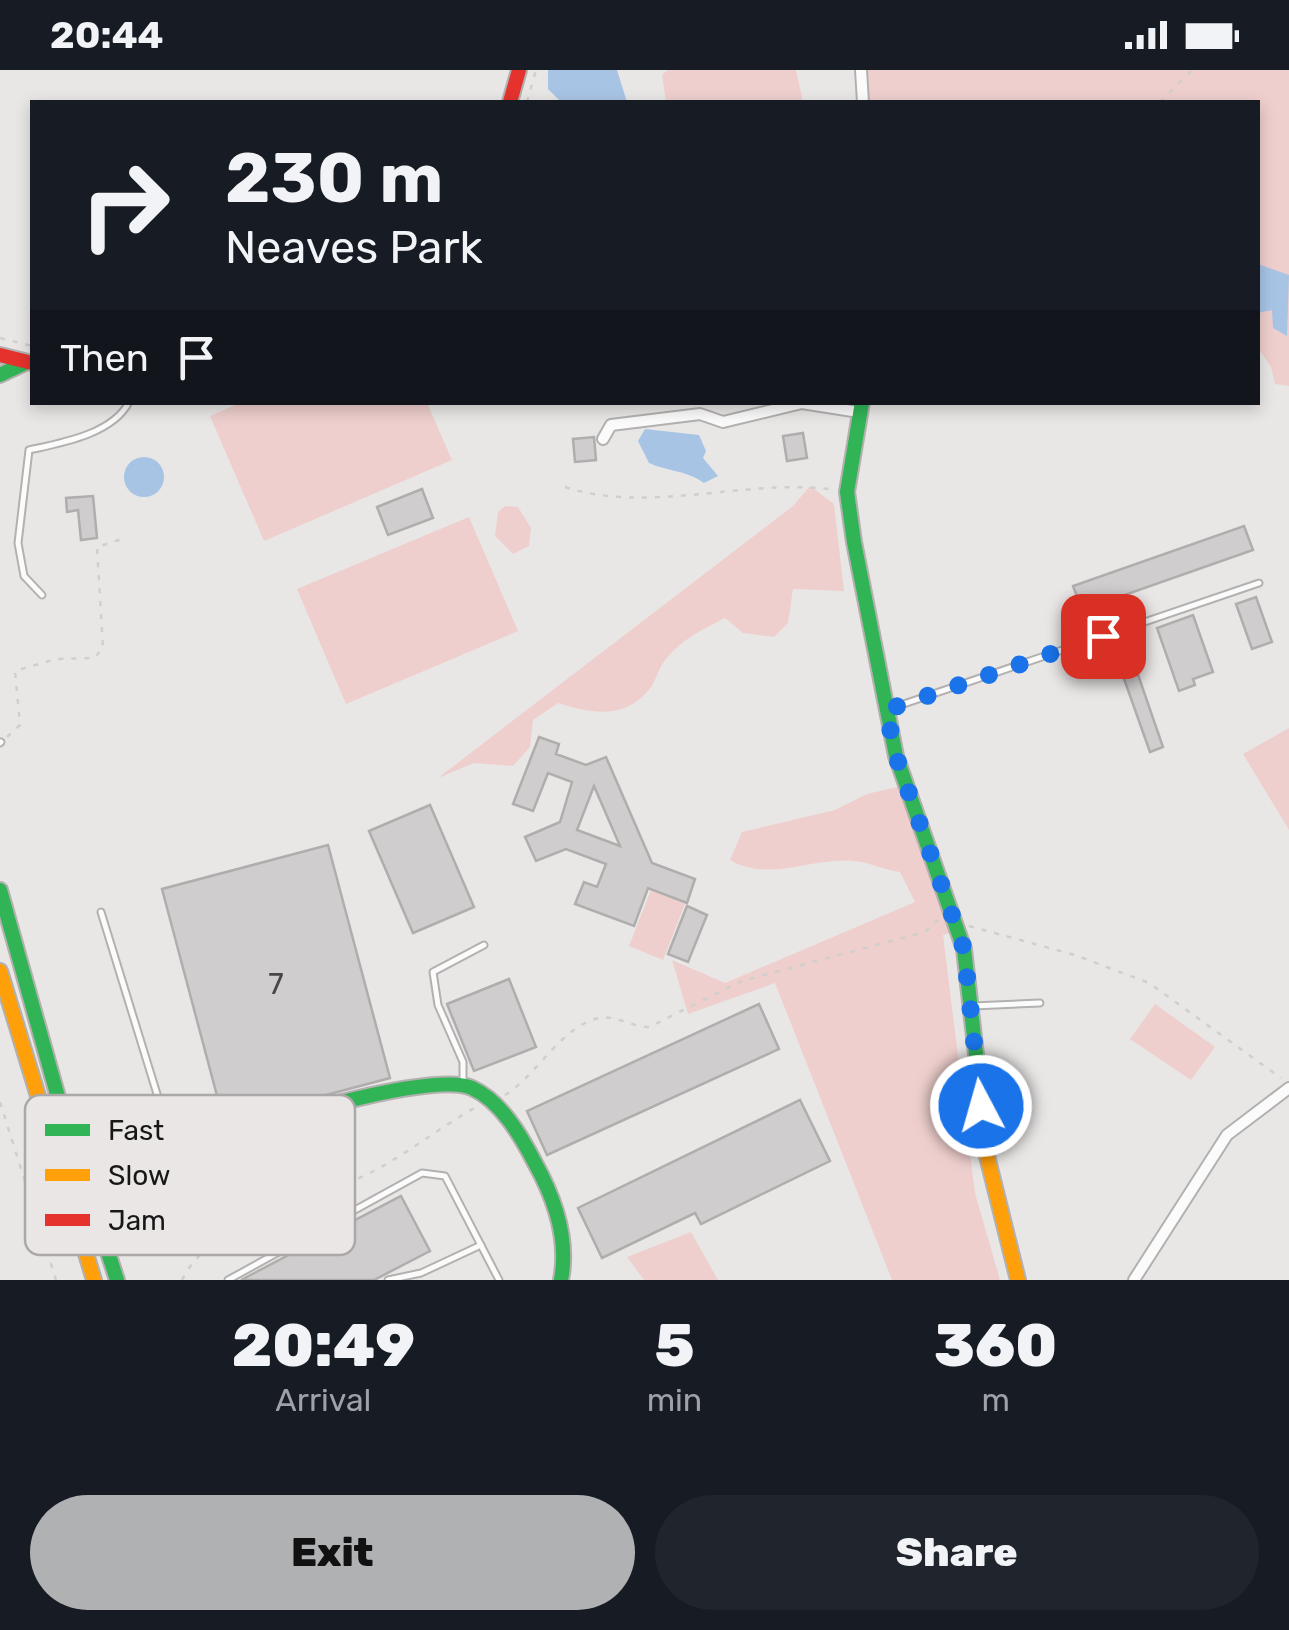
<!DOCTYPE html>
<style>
:root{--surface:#171b24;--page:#20242c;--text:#f1f3f6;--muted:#9ea1a6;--accent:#b0b1b2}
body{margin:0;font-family:Rubik,sans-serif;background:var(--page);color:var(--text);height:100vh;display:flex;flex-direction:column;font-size:38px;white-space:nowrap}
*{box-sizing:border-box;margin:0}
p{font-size:32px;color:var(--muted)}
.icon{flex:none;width:55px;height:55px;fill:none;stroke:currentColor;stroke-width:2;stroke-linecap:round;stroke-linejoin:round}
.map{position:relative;height:1210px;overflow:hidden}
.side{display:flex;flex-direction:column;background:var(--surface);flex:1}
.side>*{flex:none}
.hud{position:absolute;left:30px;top:30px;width:1230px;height:305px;border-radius:0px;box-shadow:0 5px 15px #0003;background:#171b24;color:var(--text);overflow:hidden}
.pin{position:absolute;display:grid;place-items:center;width:85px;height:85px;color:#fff;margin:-42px;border-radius:20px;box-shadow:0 5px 15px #0006}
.me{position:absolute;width:110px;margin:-55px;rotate:354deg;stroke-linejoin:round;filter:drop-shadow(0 0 8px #0008)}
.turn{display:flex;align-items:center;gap:35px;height:210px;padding:0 30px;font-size:45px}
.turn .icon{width:130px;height:130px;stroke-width:2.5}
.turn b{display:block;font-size:70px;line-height:85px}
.then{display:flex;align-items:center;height:95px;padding:0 30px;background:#0003;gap:20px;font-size:38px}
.eta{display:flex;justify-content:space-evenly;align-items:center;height:170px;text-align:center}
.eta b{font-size:60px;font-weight:800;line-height:70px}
.button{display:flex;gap:20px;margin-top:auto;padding:20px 30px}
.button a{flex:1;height:115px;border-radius:60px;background:var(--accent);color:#111;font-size:40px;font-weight:800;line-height:115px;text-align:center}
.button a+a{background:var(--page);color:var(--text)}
.status{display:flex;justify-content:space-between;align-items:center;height:70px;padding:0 50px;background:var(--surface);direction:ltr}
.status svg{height:28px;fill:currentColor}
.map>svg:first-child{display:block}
.green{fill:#eecfcd}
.water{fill:#a8c4e5}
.building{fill:#cfcdcd;stroke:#b0aead;stroke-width:2.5;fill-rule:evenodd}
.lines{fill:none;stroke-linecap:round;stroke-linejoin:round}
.lane-casing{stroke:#b3b1b0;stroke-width:9}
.street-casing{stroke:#b3b1b0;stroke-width:14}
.fast-casing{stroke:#b3b1b0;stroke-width:18}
.slow-casing{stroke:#b3b1b0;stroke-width:18}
.jam-casing{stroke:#b3b1b0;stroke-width:18}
.path{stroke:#d0cfce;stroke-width:2.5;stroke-dasharray:5 8;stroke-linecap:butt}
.lane{stroke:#fcfbfb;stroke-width:5}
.street{stroke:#fcfbfb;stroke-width:10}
.fast{stroke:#30b455;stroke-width:14}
.slow{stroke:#ff9f0a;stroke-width:14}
.jam{stroke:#e5322d;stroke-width:14}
.route{stroke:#1a73e8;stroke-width:18;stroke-dasharray:0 32.4}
.labels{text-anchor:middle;stroke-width:10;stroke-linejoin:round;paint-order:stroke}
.number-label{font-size:30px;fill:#484646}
.key{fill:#eae6e5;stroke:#aba8a7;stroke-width:2.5}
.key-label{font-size:28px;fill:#181717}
</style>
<div class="status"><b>20:44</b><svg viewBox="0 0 49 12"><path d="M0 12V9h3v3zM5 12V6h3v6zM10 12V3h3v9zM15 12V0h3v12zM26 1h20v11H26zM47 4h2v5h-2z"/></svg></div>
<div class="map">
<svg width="1289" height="1210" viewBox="0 0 1289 1210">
<rect width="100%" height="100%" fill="#e9e7e6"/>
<!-- green -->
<g class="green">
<path d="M668,0H796L803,32H666L662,5Z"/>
<path d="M861,0H1289V316L1275,314L1271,297L1258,278V32H863Z"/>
<path d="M242,332L427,333L452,390L264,471L210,346Z"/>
<path d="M810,416L834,434L844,521L793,519L788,553L774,567L743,563L725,548C703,559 681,570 666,589C659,597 657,608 651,617C626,650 593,644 558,633L533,650L530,677L513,696L474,693L438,708L793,436Z"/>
<path d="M505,436L518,437L531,458L529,476L513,484L495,466L498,442Z"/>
<path d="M469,447L518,561L346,634L297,519Z"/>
<path d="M1289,658V760L1243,684Z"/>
<path d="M906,715L958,860L943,865L975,1123L1000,1210H892L775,913L688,944L672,890L725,913L915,832L900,802C884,800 869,792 854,791C812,787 769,813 730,790L742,762L835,740L867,724Z"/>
<path d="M651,820L685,834L663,890L629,876Z"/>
<path d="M1155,934L1215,977L1191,1010L1130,969Z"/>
<path d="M691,1162L718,1210H644L627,1187Z"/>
</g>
<!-- water -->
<g class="water">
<path d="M548,0H617L627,32H561L548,19Z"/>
<path d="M1258,194L1289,205L1287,266L1273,258L1272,240L1258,243Z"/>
<path d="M645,359L699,365L706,381L703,388L718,406L704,413C686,400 669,402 649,393L638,371Z"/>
<circle cx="144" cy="407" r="20"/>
</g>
<!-- building -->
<g class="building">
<path d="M803,363L807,388L787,391L783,366Z"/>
<path d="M594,367L596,390L575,392L573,369Z"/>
<path d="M422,419L433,448L388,465L377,437Z"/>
<path d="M93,426L97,468L81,470L78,440L67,442L66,428Z"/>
<path d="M1244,456L1253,480L1082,540L1073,516Z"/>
<path d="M1256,527L1272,572L1252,579L1236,534Z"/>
<path d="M1193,545L1213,602L1193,609L1195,615L1179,621L1157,558Z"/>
<path d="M1126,570L1163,677L1150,682L1112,575Z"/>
<path d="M539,667L559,674L556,684L586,695L606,687L652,793L695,809L687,833L648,818L634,856L575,834L584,812L597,817L606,794L566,779L536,791L525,767L560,752L572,712L548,703L533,741L513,734ZM594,716L620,776L577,760Z"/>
<path d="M430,735L474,837L413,863L369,761Z"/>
<path d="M328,775L390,1008L224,1052L162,819Z"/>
<path d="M687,836L707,845L688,892L668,884Z"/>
<path d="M509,909L536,977L474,1001L447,934Z"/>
<path d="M759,934L779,979L547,1085L527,1041Z"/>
<path d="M800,1030L830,1091L701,1154L695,1143L602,1188L578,1138Z"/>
<path d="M401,1126L430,1181L374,1210H241Z"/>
</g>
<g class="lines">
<defs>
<g id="lane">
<path d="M42,525L24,506L18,473L29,380C61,373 113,364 129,332"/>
<path d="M889,639L1259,513"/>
<path d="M0,673L1,672"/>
<path d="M101,842L161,1037"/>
<path d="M973,936L1040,933"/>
<path d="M463,1012V992L438,935L433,902L484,875"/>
<path d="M228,1210L422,1103L445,1106L499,1210"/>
<path d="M388,1210L421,1203L481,1175"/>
</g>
<g id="street">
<path d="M861,0L863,32"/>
<path d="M603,369L611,355L700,344L723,352L802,333L859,342"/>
<path d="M1134,1210L1227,1065L1289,1018"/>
</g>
<g id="fast">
<path d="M0,305L25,293"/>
<path d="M862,332L847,422L854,472L896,686L964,879L978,1002"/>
<path d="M0,820L63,1045L117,1210"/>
<path d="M162,1040L176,1069L188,1075C242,1061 428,999 472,1018C501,1031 521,1066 535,1093C555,1129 569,1169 561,1210"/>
</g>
<g id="slow">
<path d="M0,901L94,1210"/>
<path d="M978,1002L987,1086L1018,1210"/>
</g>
<g id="jam">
<path d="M510,32L519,0"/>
<path d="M0,285L32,293"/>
</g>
</defs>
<!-- lane casing -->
<use href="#lane" class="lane-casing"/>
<!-- street casing -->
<use href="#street" class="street-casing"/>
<!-- fast casing -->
<use href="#fast" class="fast-casing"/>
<!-- slow casing -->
<use href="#slow" class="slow-casing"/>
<!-- jam casing -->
<use href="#jam" class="jam-casing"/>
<!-- path -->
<g class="path">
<path d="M527,32L536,0"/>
<path d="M1160,32L1192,0"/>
<path d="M0,268L32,276"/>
<path d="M565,417C651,445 747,407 836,420"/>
<path d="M7,667L20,655L15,601L56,589L94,588L103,578L97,477L122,469"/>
<path d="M969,856L1075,885L1149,913L1281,1008"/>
<path d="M505,1025C537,1005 559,960 595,949C615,943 630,957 649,957L742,911L925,862L938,850"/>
<path d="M0,1032L56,1210"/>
<path d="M182,1210C210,1152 305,1132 359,1108C400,1090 438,1058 478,1036"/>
</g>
<!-- lane -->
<use href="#lane" class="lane"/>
<!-- street -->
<use href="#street" class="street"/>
<!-- fast -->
<use href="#fast" class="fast"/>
<!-- slow -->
<use href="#slow" class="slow"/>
<!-- jam -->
<use href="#jam" class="jam"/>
</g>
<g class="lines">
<!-- route -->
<path class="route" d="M981,1036L964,879L896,686L886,640L1103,566"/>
</g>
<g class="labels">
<!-- number labels -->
<g class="number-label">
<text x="276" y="924">7</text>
</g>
</g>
<!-- legend -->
<rect x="25" y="1025" width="330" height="160" rx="15" class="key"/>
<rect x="45" y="1054" width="45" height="12" fill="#30b455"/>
<rect x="45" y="1099" width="45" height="12" fill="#ff9f0a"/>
<rect x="45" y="1144" width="45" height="12" fill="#e5322d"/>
<g class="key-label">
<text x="108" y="1070">Fast</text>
<text x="108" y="1115">Slow</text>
<text x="108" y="1160">Jam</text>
</g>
</svg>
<div class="pin" style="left:1103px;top:566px;background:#d93025"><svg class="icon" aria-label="arrive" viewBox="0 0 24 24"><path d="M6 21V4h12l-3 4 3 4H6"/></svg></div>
<svg class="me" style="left:981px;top:1036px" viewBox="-20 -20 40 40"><circle r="17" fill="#1a73e8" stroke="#fff" stroke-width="3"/><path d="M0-11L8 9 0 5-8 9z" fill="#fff"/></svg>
<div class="hud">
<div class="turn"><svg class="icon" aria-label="right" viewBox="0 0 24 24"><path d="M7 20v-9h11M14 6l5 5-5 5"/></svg><div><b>230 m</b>Neaves Park</div></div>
<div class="then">Then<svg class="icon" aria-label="arrive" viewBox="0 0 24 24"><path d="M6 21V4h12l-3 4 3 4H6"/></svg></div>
</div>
</div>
<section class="side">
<div class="eta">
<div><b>20:49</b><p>Arrival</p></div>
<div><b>5</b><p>min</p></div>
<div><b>360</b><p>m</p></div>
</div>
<div class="button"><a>Exit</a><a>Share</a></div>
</section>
